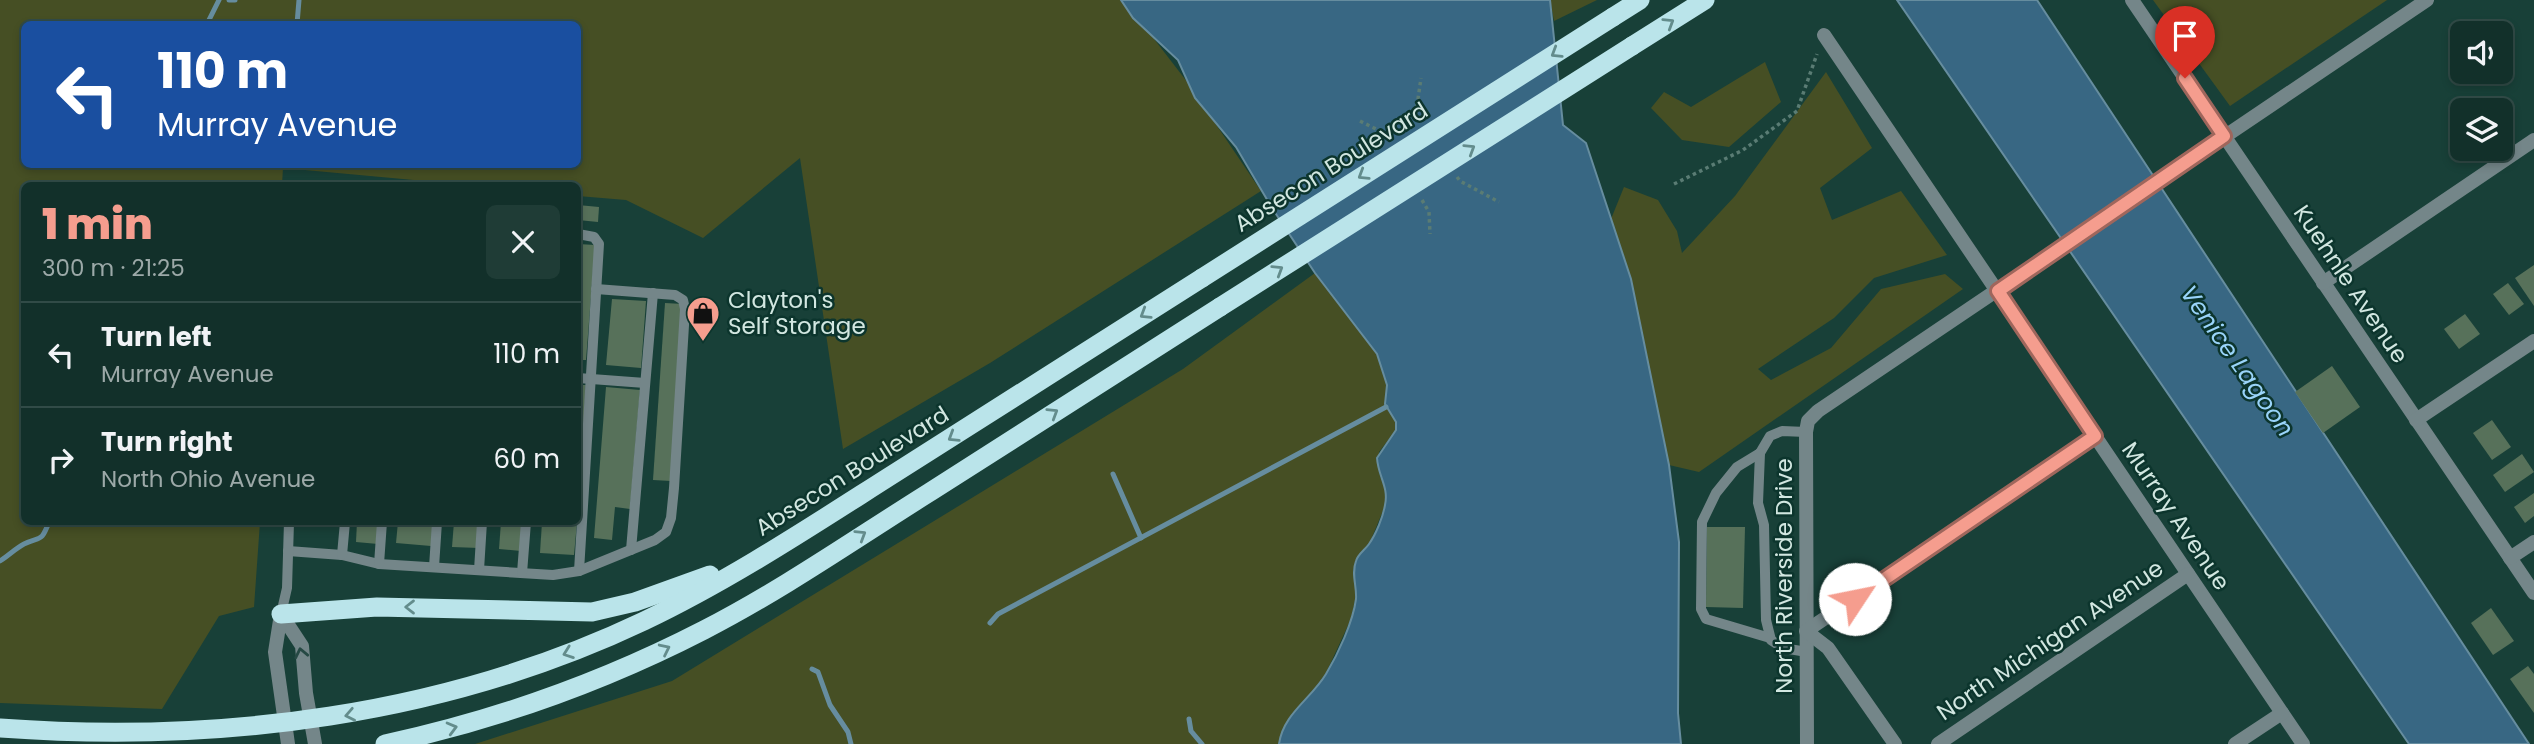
<!DOCTYPE html>
<meta charset="utf-8">
<style>
:root{--surface:#12302a;--page:#1f3c36;--text:#f1f3f6;--muted:#9ca9a8;--line:#314b47;--accent:#f59d8e}
body{margin:0;font-family:Poppins,sans-serif;background:var(--page);color:var(--text);height:100vh;display:flex;flex-direction:column;font-size:26px;white-space:nowrap}
*{box-sizing:border-box;margin:0}
p{font-size:23px;color:var(--muted)}
.icon{flex:none;width:38px;height:38px;fill:none;stroke:currentColor;stroke-width:2;stroke-linecap:round;stroke-linejoin:round}
.map{position:relative;flex:1;overflow:hidden}
.side{position:absolute;left:21px;top:182px;width:560px;height:343px;display:flex;flex-direction:column;background:var(--surface);border-radius:10px;box-shadow:0 4px 10px #0003,0 0 0 2px var(--line)}
.side>*{flex:none}
.guide{position:absolute;left:21px;top:21px;width:560px;height:147px;border-radius:10px;box-shadow:0 4px 10px #0003,0 0 0 2px var(--line);background:#1a4fa0;color:#fff;overflow:hidden}
.controls{position:absolute;left:2450px;top:21px;display:grid;gap:14px}
.controls a{display:grid;place-items:center;width:63px;height:63px;border-radius:10px;background:var(--surface);box-shadow:0 4px 10px #0003,0 0 0 2px var(--line);font-size:35px}
.pin{position:absolute;display:grid;place-items:center;width:60px;height:60px;color:#fff;margin:-72px -30px;border-radius:50% 50% 50% 0;rotate:-45deg;box-shadow:0 0 7px #0007}
.pin .icon{rotate:45deg}
.me{position:absolute;width:77px;margin:-38px;rotate:56deg;stroke-linejoin:round;filter:drop-shadow(0 0 5px #0008)}
.turn{display:flex;align-items:center;gap:24px;height:147px;padding:0 21px;font-size:32px}
.turn .icon{width:91px;height:91px;stroke-width:2.5}
.turn b{display:block;font-size:49px;line-height:60px}
.round{display:grid;place-items:center;flex:none;width:74px;height:74px;border-radius:10px;background:var(--page)}
.head{display:flex;align-items:center;justify-content:space-between;height:119px;padding:0 21px}
h1{font-size:42px;font-weight:800;line-height:52px;color:var(--accent)}
ul{padding:0;list-style:none}
li{display:flex;align-items:center;gap:21px;height:105px;padding:0 21px;border-top:2px solid var(--line)}
li div{flex:1}
li b{display:block;font-size:26px}
li em{font-style:normal}
.map>svg:first-child{display:block}
.green{fill:#464f24;fill-rule:evenodd}
.water{fill:#386783;stroke:#668d9f;stroke-width:2}
.lines{fill:none;stroke-linecap:round;stroke-linejoin:round}
.stream{stroke:#668d9f;stroke-width:5}
.building{fill:#57715a}
.path{stroke:#5a7c74;stroke-width:3.5;stroke-dasharray:3.5 3.5;stroke-linecap:butt}
.service{stroke:#748689;stroke-width:10}
.minor{stroke:#748689;stroke-width:14}
.trunk{stroke:#bae4ea;stroke-width:19}
.trunk-bridge{stroke:#bae4ea;stroke-width:19}
.oneway{stroke:#638c8c}
.oneway2{stroke:#264944}
.route-casing{stroke:#9f665c;stroke-width:18}
.route{stroke:#f59d8e;stroke-width:12}
.labels{text-anchor:middle;stroke-width:5;stroke-linejoin:round;paint-order:stroke}
.street-label{font-size:23px;fill:#d2e7e1;stroke:#0c352d}
.poi-label{font-size:23px;fill:#d2e7e1;stroke:#0c352d;text-anchor:start}
.water-label{font-size:24px;font-style:italic;fill:#9ad4fa;stroke:#0c352d}
</style>
<div class="map">
<svg width="2534" height="744" viewBox="0 0 2534 744">
<rect width="100%" height="100%" fill="#184038"/>
<!-- green -->
<g class="green">
<path d="M0,0H1124L1188,83L1261,191L990,363L843,449L800,158L703,238L626,200L578,196V186L468,185L283,168L282,185L24,186V522H260L254,607L219,616L162,709L0,703ZM24,24H578V164H24Z"/>
<path d="M1550,0H1597L1554,21Z"/>
<path d="M2153,0H2387L2230,106Z"/>
<path d="M1765,62L1781,102L1729,147L1682,140L1651,108L1664,92L1691,107Z"/>
<path d="M1826,72L1872,148L1820,188L1832,220L1901,191L1947,255L1874,278L1834,318L1758,369L1771,380L1831,348L1881,289L1945,274L1963,289L1699,472L1669,465L1631,279L1611,219L1624,187L1658,200L1677,231L1682,253L1735,196Z"/>
<path d="M1315,273L1377,354L1387,385L1385,404L1396,422V430L1379,452L1380,477L1387,488L1385,506L1370,542L1358,556L1353,571L1356,596L1351,619L1326,673L1306,701L1295,710L1279,744H475L672,681L1183,369Z"/>
</g>
<!-- water -->
<g class="water">
<path d="M1121,0H1550L1563,125L1586,143L1631,279L1669,465L1679,542L1678,713L1681,744H1279C1283,714 1311,699 1326,674C1338,654 1353,622 1356,599C1357,586 1351,574 1356,561C1358,554 1365,550 1369,544C1376,534 1383,517 1385,505C1389,487 1378,476 1377,458L1396,430V422L1385,404L1387,385L1377,354L1315,273L1272,208L1236,147L1195,98L1178,60L1133,18Z"/>
<path d="M1897,0H2037L2529,744H2409Z"/>
</g>
<g class="lines">
<!-- stream -->
<g class="stream">
<path d="M229,0H235"/>
<path d="M207,24L219,0"/>
<path d="M297,24L299,0"/>
<path d="M1113,474L1141,538"/>
<path d="M0,561C8,556 16,548 24,544C41,536 41,543 49,522"/>
<path d="M990,623L998,614L1386,407"/>
<path d="M812,669L818,672L830,705L848,732L851,744"/>
<path d="M1189,719L1191,731L1202,744"/>
</g>
</g>
<!-- building -->
<g class="building">
<path d="M578,205L599,207L598,222L578,220Z"/>
<path d="M578,244L595,245L586,360H578Z"/>
<path d="M2534,265V306L2515,278Z"/>
<path d="M2508,283L2524,304L2509,315L2493,294Z"/>
<path d="M612,299L646,301L641,368L606,365Z"/>
<path d="M665,303L683,304L671,481L653,480Z"/>
<path d="M2465,314L2480,334L2459,349L2444,329Z"/>
<path d="M2332,366L2360,407L2323,433L2295,392Z"/>
<path d="M578,385H586L580,483H578Z"/>
<path d="M606,387L640,390L630,509L615,507L612,540L594,538Z"/>
<path d="M2492,420L2511,447L2492,460L2473,433Z"/>
<path d="M2522,454L2534,472L2505,492L2493,475Z"/>
<path d="M2534,493V516L2525,523L2514,507Z"/>
<path d="M357,522H379L378,544L356,542Z"/>
<path d="M398,522H433L431,546L396,543Z"/>
<path d="M454,522H481L479,548L452,547Z"/>
<path d="M501,522H523L521,551L499,549Z"/>
<path d="M542,522H577L574,555L540,553Z"/>
<path d="M1707,527H1745L1743,608L1706,607Z"/>
<path d="M2491,608L2514,641L2493,655L2471,623Z"/>
<path d="M2528,666L2534,674V713L2510,679Z"/>
</g>
<g class="lines">
<!-- path -->
<g class="path">
<path d="M1415,120L1421,78"/>
<path d="M1360,121L1382,132L1386,139"/>
<path d="M1457,177L1460,181L1499,202"/>
<path d="M1674,184L1743,150L1797,111L1817,54"/>
<path d="M1422,200L1429,212L1430,234"/>
</g>
<!-- service -->
<g class="service">
<path d="M578,234L594,237L599,244L579,571"/>
<path d="M578,378L645,383"/>
<path d="M1806,432L1782,431L1770,436L1760,453L1758,503L1764,525L1766,620L1771,640L1783,648L1807,652"/>
<path d="M1760,453L1737,467L1716,493L1702,522L1701,609L1706,619L1770,638"/>
<path d="M631,550L653,293"/>
<path d="M288,551L342,555L379,564L553,575L579,571L655,540L666,532L671,518L674,488L685,309L683,300L675,295L596,289"/>
<path d="M342,555L345,522"/>
<path d="M379,564L382,522"/>
<path d="M434,567L437,522"/>
<path d="M479,570L482,522"/>
<path d="M522,573L526,522"/>
<path d="M281,614L287,588L289,522"/>
</g>
<!-- minor -->
<g class="minor">
<path d="M2132,0L2534,593"/>
<path d="M1824,35L2303,744"/>
<path d="M2323,283L2534,140"/>
<path d="M2416,420L2534,341"/>
<path d="M2510,558L2534,542"/>
<path d="M281,614L302,646L306,693L315,744"/>
<path d="M281,614L275,652L288,744"/>
<path d="M1807,744L1806,432L1808,421L1818,411L2427,0"/>
<path d="M1895,744L1828,648L1806,631L2095,436"/>
<path d="M1938,744L2188,574"/>
<path d="M2235,744L2282,713"/>
</g>
<!-- trunk -->
<g class="trunk">
<path d="M1613,17L1640,0"/>
<path d="M1632,46L1705,0"/>
<path d="M281,614L377,607L592,612L635,602L710,575"/>
<path d="M0,728C220,744 444,716 644,621C732,579 813,525 895,473C997,408 1100,343 1202,278"/>
<path d="M385,744C496,720 603,682 704,630C782,590 855,539 930,492C1027,430 1124,368 1220,307"/>
</g>
<!-- trunk-bridge -->
<g class="trunk-bridge">
<path d="M1202,278L1613,17"/>
<path d="M1220,307L1632,46"/>
</g>
</g>
<!-- one-way arrows -->
<defs><path id="oneway-chevron" d="M-2-3.5L2.5 0L-2 3.5" fill="none" stroke-width="1.6" stroke-linecap="round" stroke-linejoin="round" transform="scale(1.75)"/></defs>
<g class="oneway">
<use href="#oneway-chevron" transform="translate(1669 23) rotate(-32)"/>
<use href="#oneway-chevron" transform="translate(1556 53) rotate(148)"/>
<use href="#oneway-chevron" transform="translate(1470 149) rotate(-32)"/>
<use href="#oneway-chevron" transform="translate(1363 175) rotate(148)"/>
<use href="#oneway-chevron" transform="translate(1278 270) rotate(-32)"/>
<use href="#oneway-chevron" transform="translate(1145 314) rotate(148)"/>
<use href="#oneway-chevron" transform="translate(1053 413) rotate(-32)"/>
<use href="#oneway-chevron" transform="translate(953 437) rotate(148)"/>
<use href="#oneway-chevron" transform="translate(861 535) rotate(-32)"/>
<use href="#oneway-chevron" transform="translate(410 607) rotate(-180)"/>
<use href="#oneway-chevron" transform="translate(665 649) rotate(-26)"/>
<use href="#oneway-chevron" transform="translate(568 653) rotate(160)"/>
<use href="#oneway-chevron" transform="translate(350 715) rotate(169)"/>
<use href="#oneway-chevron" transform="translate(452 728) rotate(-15)"/>
</g>
<use class="oneway2" href="#oneway-chevron" transform="translate(301 653) rotate(-102)"/>
<g class="lines">
<defs>
<path id="route" d="M1855,599L2095,436L1998,291L2224,136L2185,78"/>
</defs>
<!-- route casing -->
<use href="#route" class="route-casing"/>
<!-- route -->
<use href="#route" class="route"/>
</g>
<!-- icons -->
<defs>
<symbol id="shop-pin" viewBox="-11 -11 22 30"><path d="M0 17L-7.5 6A9.5 9.5 0 1 1 7.5 6Z" fill="#f59d8e" stroke="#0c352d"/><path d="M-5-2.5h2.3a2.7 3.5 0 0 1 5.4 0H5L5.5 6h-11ZM-1.5-2.5h3a1.5 2.3 0 0 0-3 0Z" fill="#111"/></symbol>
</defs>
<g fill-rule="evenodd">
<use href="#shop-pin" x="684" y="294" width="38" height="52"/>
</g>
<g class="labels">
<!-- street labels -->
<g class="street-label">
<text transform="translate(1331 167) rotate(-32)" y="8">Absecon Boulevard</text>
<text transform="translate(2351 284) rotate(56)" y="8">Kuehnle Avenue</text>
<text transform="translate(852 471) rotate(-32)" y="8">Absecon Boulevard</text>
<text transform="translate(2176 516) rotate(56)" y="8">Murray Avenue</text>
<text transform="translate(1784 576) rotate(-90)" y="8">North Riverside Drive</text>
<text transform="translate(2050 640) rotate(-34)" y="8">North Michigan Avenue</text>
</g>
<!-- poi labels -->
<g class="poi-label">
<text x="728" y="308">Clayton's<tspan x="728" dy="26">Self Storage</tspan></text>
</g>
<!-- water labels -->
<g class="water-label">
<text transform="translate(2237 361) rotate(55)" y="8">Venice Lagoon</text>
</g>
</g>
</svg>
<div class="controls">
<a><svg class="icon" aria-label="sound" viewBox="0 0 24 24"><path d="M4 9h4l5-4v14l-5-4H4zM17 9q2 3 0 6"/></svg></a>
<a><svg class="icon" aria-label="layers" viewBox="0 0 24 24"><path d="M12 4l9 5-9 5-9-5zM3 14l9 5 9-5"/></svg></a>
</div>
<div class="pin" style="left:2185px;top:78px;background:#d93025"><svg class="icon" aria-label="arrive" viewBox="0 0 24 24"><path d="M6 21V4h12l-3 4 3 4H6"/></svg></div>
<svg class="me" style="left:1855px;top:599px" viewBox="-20 -20 40 40"><circle r="19" fill="#fff"/><path d="M0-13L10 11 0 6-10 11z" fill="#f59d8e"/></svg>
<div class="guide">
<div class="turn"><svg class="icon" aria-label="left" viewBox="0 0 24 24"><path d="M17 20v-9H6M10 6l-5 5 5 5"/></svg><div><b>110 m</b>Murray Avenue</div></div>
</div>
<section class="side">
<div class="head"><div><h1>1 min</h1><p>300 m · 21:25</p></div><a class="round"><svg class="icon" aria-label="close" viewBox="0 0 24 24"><path d="M6 6l12 12M18 6L6 18"/></svg></a></div>
<ul>
<li><svg class="icon" aria-label="left" viewBox="0 0 24 24"><path d="M17 20v-9H6M10 6l-5 5 5 5"/></svg><div><b>Turn left</b><p>Murray Avenue</p></div><em>110 m</em></li>
<li><svg class="icon" aria-label="right" viewBox="0 0 24 24"><path d="M7 20v-9h11M14 6l5 5-5 5"/></svg><div><b>Turn right</b><p>North Ohio Avenue</p></div><em>60 m</em></li>
</ul>
</section>
</div>
